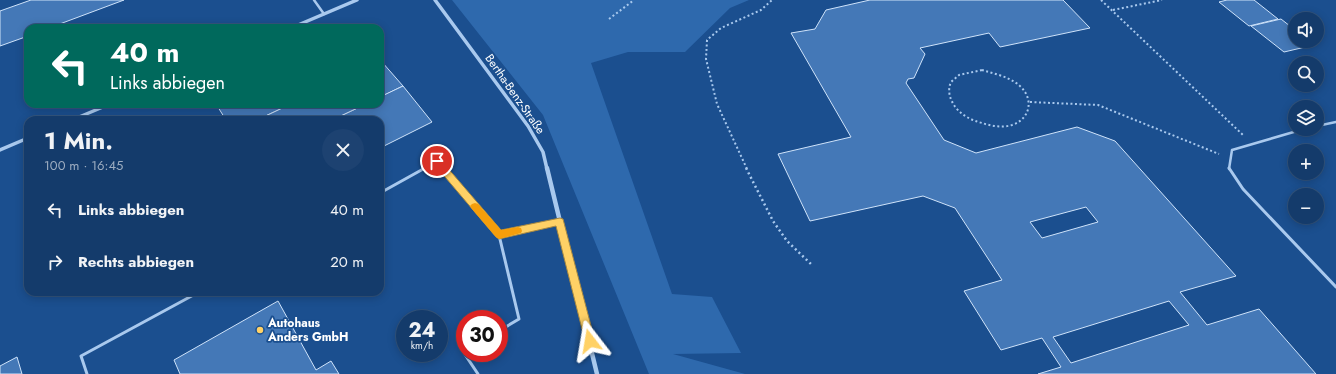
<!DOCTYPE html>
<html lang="de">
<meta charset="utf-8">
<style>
:root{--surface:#143b6b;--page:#1d4271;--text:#f1f3f6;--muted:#9dadc1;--line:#33557e}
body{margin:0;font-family:Jost,sans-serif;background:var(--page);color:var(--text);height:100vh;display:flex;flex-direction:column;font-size:15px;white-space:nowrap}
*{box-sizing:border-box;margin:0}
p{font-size:13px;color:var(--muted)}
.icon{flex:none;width:22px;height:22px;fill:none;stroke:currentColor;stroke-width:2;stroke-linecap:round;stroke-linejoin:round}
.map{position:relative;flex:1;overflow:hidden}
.panel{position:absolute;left:24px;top:116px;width:360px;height:180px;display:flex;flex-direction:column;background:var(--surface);border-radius:12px;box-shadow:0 2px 10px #0003,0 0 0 1px var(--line)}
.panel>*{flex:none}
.hud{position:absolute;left:24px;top:24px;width:360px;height:84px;border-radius:12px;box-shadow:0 2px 10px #0003,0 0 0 1px var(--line);background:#00695c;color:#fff;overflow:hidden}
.fabs{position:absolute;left:1288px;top:12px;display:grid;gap:8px}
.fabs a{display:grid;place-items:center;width:36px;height:36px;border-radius:50%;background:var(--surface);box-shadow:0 2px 10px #0003,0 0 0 1px var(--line);font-size:20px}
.speed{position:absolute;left:396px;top:310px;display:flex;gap:8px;font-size:20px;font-weight:700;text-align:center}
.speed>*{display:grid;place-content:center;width:52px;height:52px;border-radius:50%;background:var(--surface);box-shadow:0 2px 10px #0003,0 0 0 1px var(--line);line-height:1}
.speed small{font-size:10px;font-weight:400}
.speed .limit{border:6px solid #d22;background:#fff;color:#111}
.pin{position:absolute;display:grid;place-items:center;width:34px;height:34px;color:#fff;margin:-17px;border:2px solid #fff;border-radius:50%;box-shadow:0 1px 4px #0007}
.me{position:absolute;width:44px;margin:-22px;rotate:346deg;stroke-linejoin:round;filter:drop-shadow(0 0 3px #0008)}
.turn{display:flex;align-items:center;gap:14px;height:84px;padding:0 20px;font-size:18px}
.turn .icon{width:52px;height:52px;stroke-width:2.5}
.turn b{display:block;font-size:28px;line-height:34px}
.round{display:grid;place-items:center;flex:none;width:42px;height:42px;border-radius:21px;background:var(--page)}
.head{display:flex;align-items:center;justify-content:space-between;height:68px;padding:0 20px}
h1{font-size:24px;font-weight:700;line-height:30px}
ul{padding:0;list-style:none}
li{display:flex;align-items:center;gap:12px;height:52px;padding:0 20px}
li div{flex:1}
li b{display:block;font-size:15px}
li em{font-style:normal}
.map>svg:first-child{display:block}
.green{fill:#2e69ad}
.building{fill:#4478b7;stroke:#cfe3fa;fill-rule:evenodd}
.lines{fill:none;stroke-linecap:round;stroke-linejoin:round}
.path-far1{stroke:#a9c9ee;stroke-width:2;stroke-dasharray:2 2.5;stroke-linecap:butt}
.path{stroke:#a9c9ee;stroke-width:2.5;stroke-dasharray:2 3;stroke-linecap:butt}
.lane-far1{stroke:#a9c9ee;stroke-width:2.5}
.lane{stroke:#a9c9ee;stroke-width:3}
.street-far1{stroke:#a9c9ee;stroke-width:3.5}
.street{stroke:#a9c9ee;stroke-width:4.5}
.route{fill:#ffd166;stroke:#a68842}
.slow{fill:#f59e0b}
.poi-dot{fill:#ffd166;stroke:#1b4f8f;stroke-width:1.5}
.labels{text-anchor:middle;stroke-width:3.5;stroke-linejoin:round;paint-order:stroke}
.street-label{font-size:12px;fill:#fff;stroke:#1b4f8f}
.poi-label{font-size:12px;font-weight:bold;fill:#fff;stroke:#1b4f8f;text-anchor:start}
</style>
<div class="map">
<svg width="1336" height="374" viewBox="0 0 1336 374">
<rect width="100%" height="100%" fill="#1b4f8f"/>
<!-- green -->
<path class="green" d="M452,0H749L730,8L685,52H628L591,63L672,294L712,297L741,353L673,354L745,374H649L543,115Z"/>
<!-- building -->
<g class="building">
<path d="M31,0H124L49,28H28V36L0,46V11Z"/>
<path d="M870,0H1063L1090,28L1000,47L989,33L920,48L925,54L914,78L908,79L906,83L944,140L976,153L1077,127L1115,141L1236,276L1180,292L1207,325L1259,309L1316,374H1038L1061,367L1042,338L1001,350L964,291L1002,280L955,208L923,196L810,221L778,154L851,137L791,33L815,29L826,10ZM1086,207L1098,222L1042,238L1030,222ZM1169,301L1189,325L1071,363L1053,337Z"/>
<path d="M1227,0H1254L1278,19L1249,26L1219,2Z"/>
<path d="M1281,19L1295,30V41H1309L1314,45L1284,52L1251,26Z"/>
<path d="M382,62L403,86L380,97V63Z"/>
<path d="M403,86L432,122L380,148V120H332L366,104H380V97Z"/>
<path d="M216,104H291L257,120H226Z"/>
<path d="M291,104H366L332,120H257Z"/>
<path d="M278,301L316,370L331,361L339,374H180L174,360Z"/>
<path d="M17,357L22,374H0V366Z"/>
</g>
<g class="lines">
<!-- path-far1 -->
<g class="path-far1">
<path d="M1101,0L1243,135"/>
<path d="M1113,10L1162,0"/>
<path d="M609,19L634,0"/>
<path d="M982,70C995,74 1011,77 1021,87C1034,100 1030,119 1012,125C1002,128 991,126 982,123C971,120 963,116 956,108C950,100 947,91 951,82L959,75Z"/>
<path d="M1030,102L1098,105L1219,154"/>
<path d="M747,169L717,104L706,59L707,40L721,28L761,10L772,0"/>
</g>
<!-- path -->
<path class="path" d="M746,168L773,221L787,241L812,265"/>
<!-- lane-far1 -->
<g class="lane-far1">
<path d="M314,0L324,14"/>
<path d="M1317,126L1336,122"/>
<path d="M423,169L437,161L444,169"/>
<path d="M1229,169L1232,150L1304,129"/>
</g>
<!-- lane -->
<g class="lane">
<path d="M443,168L499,235"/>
<path d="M1229,168L1243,189L1336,287"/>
<path d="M380,193L425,168"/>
<path d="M499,331L519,319L499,235L560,222"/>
<path d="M465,352L464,353L478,374"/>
<path d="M87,374L81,356L199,292"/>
</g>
<!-- street-far1 -->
<g class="street-far1">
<path d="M435,0L528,126L543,152L547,169"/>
<path d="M291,28L357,0"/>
<path d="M72,120L110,104"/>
<path d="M0,150L28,138"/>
</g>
<!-- street -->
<path class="street" d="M547,168L597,374"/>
</g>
<!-- route -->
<path class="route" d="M437,158L440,159L501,230L560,218L563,219L595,341L594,344L590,346L586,344L585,341L556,226L499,239L496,237L434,164L432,161L434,159Z"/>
<!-- slow -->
<path class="slow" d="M475,203L478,204L501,230L518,227L521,228L522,231L521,233L499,239L496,237L472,209L470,206L472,204Z"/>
<!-- markers -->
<circle class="poi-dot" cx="260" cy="330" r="4"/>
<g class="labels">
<!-- street labels -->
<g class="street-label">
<text transform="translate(515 94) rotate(55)" y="4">Bertha-Benz-Straße</text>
</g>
<!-- poi labels -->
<g class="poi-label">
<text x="268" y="327">Autohaus<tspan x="268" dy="14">Anders GmbH</tspan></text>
</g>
</g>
</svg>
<div class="fabs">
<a><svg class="icon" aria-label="sound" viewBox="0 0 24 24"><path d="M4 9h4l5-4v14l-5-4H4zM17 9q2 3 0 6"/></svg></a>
<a><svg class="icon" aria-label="search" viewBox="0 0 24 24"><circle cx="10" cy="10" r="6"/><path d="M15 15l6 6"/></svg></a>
<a><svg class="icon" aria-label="layers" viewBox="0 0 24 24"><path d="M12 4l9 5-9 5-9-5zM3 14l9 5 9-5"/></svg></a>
<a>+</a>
<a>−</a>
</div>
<div class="speed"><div>24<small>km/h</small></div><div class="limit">30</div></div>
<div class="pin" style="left:437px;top:161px;background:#d93025"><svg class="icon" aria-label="arrive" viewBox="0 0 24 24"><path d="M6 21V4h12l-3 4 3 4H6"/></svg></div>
<svg class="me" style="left:590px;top:341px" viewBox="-20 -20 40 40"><path d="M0-17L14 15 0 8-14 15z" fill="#ffd166" stroke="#fff" stroke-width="4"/></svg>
<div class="hud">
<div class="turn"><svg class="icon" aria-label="left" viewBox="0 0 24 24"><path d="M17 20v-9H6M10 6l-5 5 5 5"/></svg><div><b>40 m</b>Links abbiegen</div></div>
</div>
<section class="panel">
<div class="head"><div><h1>1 Min.</h1><p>100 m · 16:45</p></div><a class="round"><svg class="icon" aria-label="close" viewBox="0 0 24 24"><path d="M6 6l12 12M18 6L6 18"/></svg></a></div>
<ul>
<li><svg class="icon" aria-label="left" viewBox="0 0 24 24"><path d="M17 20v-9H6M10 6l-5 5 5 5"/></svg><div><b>Links abbiegen</b></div><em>40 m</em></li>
<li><svg class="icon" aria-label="right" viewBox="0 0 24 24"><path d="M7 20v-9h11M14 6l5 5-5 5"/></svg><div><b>Rechts abbiegen</b></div><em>20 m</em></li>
</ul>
</section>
</div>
